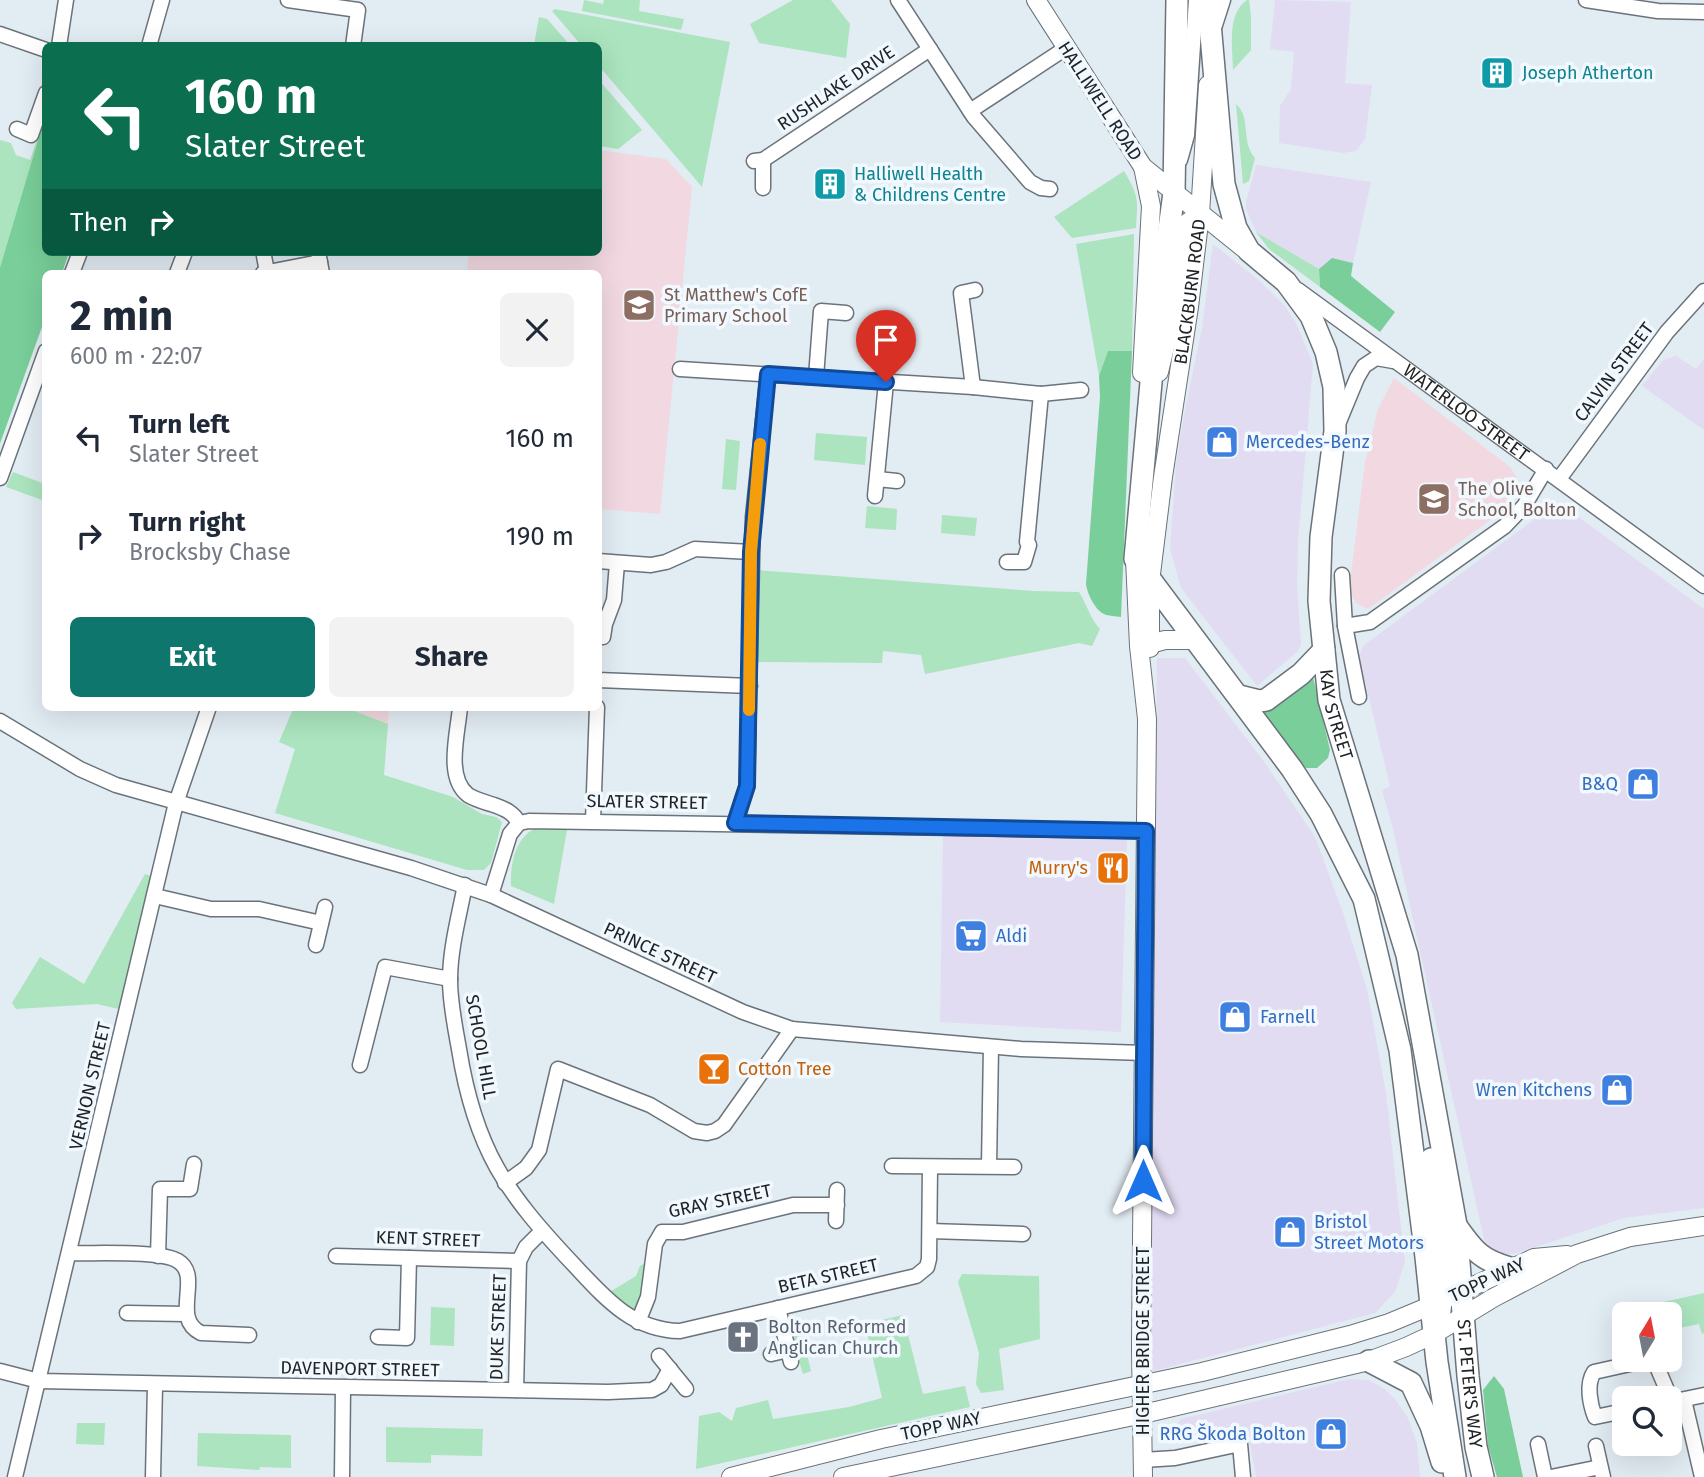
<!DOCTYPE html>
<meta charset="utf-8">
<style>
:root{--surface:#fff;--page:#f2f2f3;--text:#1f2937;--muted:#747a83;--accent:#0f766e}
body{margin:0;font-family:"Fira Sans",sans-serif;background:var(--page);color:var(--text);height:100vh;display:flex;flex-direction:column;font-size:26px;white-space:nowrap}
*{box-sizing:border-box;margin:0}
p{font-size:23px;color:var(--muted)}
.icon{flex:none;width:38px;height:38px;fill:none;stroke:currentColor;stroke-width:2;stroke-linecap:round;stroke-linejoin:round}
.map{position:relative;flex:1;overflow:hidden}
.sheet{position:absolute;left:42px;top:270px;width:560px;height:441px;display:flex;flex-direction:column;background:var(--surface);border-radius:10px;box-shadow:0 7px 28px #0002}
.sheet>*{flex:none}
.hud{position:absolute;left:42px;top:42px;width:560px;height:214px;border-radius:10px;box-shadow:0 7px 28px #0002;background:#0b6e4f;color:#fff;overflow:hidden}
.needle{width:46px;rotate:10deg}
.tools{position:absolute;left:1612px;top:1302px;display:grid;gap:14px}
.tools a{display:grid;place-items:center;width:70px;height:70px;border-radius:10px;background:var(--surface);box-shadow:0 7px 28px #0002;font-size:35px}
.pin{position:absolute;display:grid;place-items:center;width:60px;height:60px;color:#fff;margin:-72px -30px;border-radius:50% 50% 50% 0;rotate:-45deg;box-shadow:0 0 7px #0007}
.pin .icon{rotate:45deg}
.me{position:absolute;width:77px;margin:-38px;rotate:0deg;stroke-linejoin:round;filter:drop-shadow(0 0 5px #0008)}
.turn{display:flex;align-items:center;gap:24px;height:147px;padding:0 28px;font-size:32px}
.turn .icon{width:91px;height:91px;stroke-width:2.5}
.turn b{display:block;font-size:49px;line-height:60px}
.then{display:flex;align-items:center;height:66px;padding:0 28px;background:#0003;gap:14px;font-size:26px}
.round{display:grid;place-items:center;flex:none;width:74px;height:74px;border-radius:10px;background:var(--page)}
.headline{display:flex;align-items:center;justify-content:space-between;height:119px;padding:0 28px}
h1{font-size:42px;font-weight:700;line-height:52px}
.primary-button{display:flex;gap:14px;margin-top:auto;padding:14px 28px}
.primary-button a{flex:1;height:80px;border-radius:10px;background:var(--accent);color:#fff;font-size:28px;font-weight:700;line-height:80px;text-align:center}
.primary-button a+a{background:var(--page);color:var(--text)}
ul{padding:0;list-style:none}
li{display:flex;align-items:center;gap:21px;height:98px;padding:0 28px}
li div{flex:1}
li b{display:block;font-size:26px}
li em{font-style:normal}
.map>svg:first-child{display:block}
.commercial{fill:#e2dcf2}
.education{fill:#f2d8e1}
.green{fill:#abe4be}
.forest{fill:#79ce99}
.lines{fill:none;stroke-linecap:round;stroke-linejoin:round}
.minor-casing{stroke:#6b737a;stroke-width:17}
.major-casing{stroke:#6b737a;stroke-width:20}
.highway-casing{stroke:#6b737a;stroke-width:24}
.minor{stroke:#fff;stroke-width:14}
.major{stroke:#fff;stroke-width:18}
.highway{stroke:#fff;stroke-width:21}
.route-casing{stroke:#114b97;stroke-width:18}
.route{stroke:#1a73e8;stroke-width:12}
.slow{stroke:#f59e0b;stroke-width:12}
.labels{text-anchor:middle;stroke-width:7;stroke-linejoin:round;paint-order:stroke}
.culture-label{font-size:18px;fill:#0d838f;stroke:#f1f9ff;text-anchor:start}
.street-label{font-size:18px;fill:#212427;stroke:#f1f9ff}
.education-label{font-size:18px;fill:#785e54;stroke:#f1f9ff;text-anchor:start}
.shop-label{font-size:18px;fill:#366cbe;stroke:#f1f9ff;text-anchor:start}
.food-label{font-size:18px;fill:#c56008;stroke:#f1f9ff;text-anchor:end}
.worship-label{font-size:18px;fill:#5b616d;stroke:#f1f9ff;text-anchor:start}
</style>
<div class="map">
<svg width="1704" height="1477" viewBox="0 0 1704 1477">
<rect width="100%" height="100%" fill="#e2ecf3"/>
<!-- commercial -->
<g class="commercial">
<path d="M1275,0L1351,2L1345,83L1372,85L1365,139L1356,151L1343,153L1279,143L1280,106L1291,89L1294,52L1270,49Z"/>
<path d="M1256,165L1371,182L1353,263L1332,258L1319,269L1256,232L1246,209V202Z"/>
<path d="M1213,244L1260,281L1284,305L1296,323L1313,364L1298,542L1297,585L1301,645L1297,652L1257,686L1181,588L1170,549L1176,464L1184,415L1202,328Z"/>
<path d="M1676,356L1696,369L1704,359V430L1642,386L1663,360Z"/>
<path d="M1558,502L1704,609V1208L1624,1218L1514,1254H1497L1490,1250L1485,1244L1392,825L1382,790L1390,786L1359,656L1364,645Z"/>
<path d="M1157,658H1185L1265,763L1315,837L1341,907L1367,989L1386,1093L1405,1262L1395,1292L1375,1313L1150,1372Z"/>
<path d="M943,836L1127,838L1121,1032L940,1022Z"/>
<path d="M1349,1379L1369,1380L1383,1388L1395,1399L1407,1416L1417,1443L1420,1477H1256L1247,1427L1166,1440L1181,1419Z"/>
</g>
<!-- education -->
<g class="education">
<path d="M599,150L666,159L692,187L660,514L599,509L598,273H467L469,252H598Z"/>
<path d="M1394,378L1510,467L1517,478L1505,505L1494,517L1368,609L1356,603L1349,590L1365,462L1378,409Z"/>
<path d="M344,707H389L388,724Z"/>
</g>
<!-- green -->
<g class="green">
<path d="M584,0L603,4L604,0H640L639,11L684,19L681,30L582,11Z"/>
<path d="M793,0H831L850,24L846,58L759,43L750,24Z"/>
<path d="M1247,0H1249L1251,16V50L1233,70C1233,47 1226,15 1247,0Z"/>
<path d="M555,9L730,42L702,187L599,66L598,46L581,45L552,11Z"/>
<path d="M539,17L547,19L570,45H534Z"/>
<path d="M598,79L642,130L618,149L599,146Z"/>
<path d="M1236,104C1252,118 1240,141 1255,158L1249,181L1243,184Z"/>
<path d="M45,116L46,252H69L62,273H46L45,319L0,444V140L11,143L16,155L30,160Z"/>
<path d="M1124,171C1139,196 1138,200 1136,228L1072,238L1054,217Z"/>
<path d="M1256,232L1319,269L1320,287L1269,249Z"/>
<path d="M1134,234L1132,351H1108L1099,376L1076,244Z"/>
<path d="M816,433L867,437L865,465L814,460Z"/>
<path d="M726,439L740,441L736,490L722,489Z"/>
<path d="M13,472L45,484V501L6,487Z"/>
<path d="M867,506L897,509L896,530L865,528Z"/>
<path d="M942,515L977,518L975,536L941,533Z"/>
<path d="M757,570L1034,591L1079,592C1087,605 1090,618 1100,629L1092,646L1079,643L925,674L921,655L883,651L882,663L757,662Z"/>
<path d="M294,707H344L388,724L384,775L453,797L482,814L496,817L502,822L491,863L484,870H467L275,813L295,749L279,742Z"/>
<path d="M536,828L567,830L554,904L511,886C510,865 515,837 536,828Z"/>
<path d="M145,874L159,878L127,1011L97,1004L16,1009L12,1003L40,957L84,984Z"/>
<path d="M645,1263C643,1284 638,1302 638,1322L603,1296L636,1276L640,1266Z"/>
<path d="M962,1274L1039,1276L1040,1339L999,1349L1004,1390L981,1393L976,1384L979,1353L958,1282Z"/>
<path d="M1704,1293V1333L1702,1334L1699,1324L1670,1330V1314H1662L1659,1303Z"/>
<path d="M431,1307L455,1308L454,1346L430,1345Z"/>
<path d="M903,1315L923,1394L965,1386L970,1407L696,1469L699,1416L719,1412L732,1421L736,1408L768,1400L773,1419L849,1407L882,1398L865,1324Z"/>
<path d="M798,1317L811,1371L803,1374L786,1320Z"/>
<path d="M77,1423H105L104,1445L76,1444Z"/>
<path d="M386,1427L483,1429L482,1456L431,1455V1463L386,1462Z"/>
<path d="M198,1433L291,1435V1468L260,1467L259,1470L197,1466Z"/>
</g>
<!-- forest -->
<g class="forest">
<path d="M45,117L46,252H69L62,273H46L45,318L0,443V268Z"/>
<path d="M1332,258L1353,263L1351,276L1395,312L1380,332L1320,287L1319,269Z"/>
<path d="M1108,351H1132L1121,617C1116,616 1108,616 1104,614C1095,610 1087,593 1086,584L1100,397L1099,376Z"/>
<path d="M1308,677H1313L1330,750L1328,758L1317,768H1306L1300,763L1261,710Z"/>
<path d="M1494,1376L1504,1389L1523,1477H1497L1488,1446L1483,1390Z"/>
</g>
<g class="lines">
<defs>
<g id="minor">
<path d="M288,0L358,10L353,46"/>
<path d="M898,0L974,117L1030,182L1041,188L1050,189"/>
<path d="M1586,0L1658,11L1704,12"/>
<path d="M1215,25L1223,0"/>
<path d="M0,34L46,50"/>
<path d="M59,46L66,0"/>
<path d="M149,46L162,0"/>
<path d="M970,111L1066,48"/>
<path d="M17,129L31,135L46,93"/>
<path d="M763,160V188"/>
<path d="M1180,160L1187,135L1196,0"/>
<path d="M754,161L763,160L930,49"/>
<path d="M318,252L322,273"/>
<path d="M264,256L267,272"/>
<path d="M72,273L80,252"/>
<path d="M177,273L185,252"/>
<path d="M263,273L320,262"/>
<path id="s1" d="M1298,290L1704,586"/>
<path d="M680,369L973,387L1041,394L1081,390"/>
<path d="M816,377L821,311L846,313"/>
<path d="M973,387L961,293L975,290"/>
<path d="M1338,424L1357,378L1364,366L1376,358L1393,361"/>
<path d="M0,478L46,351"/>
<path d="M877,479L897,481"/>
<path d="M1559,479L1667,332L1704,291"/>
<path d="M875,496L886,382"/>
<path d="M598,561L651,565L666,562L695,549L751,552"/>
<path d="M1007,562H1024L1029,545L1027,542L1041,394"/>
<path d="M1342,575L1345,626L1359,697"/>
<path d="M1345,626L1370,622L1505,526L1524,506L1546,469"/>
<path d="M603,637L605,624L614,600L617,563"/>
<path d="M598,680L750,686"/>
<path d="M460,707C458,733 445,777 468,795C476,800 485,802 494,805C505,809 513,812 519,823"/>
<path d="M0,721L80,769L116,785L411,868L491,895L743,1012L792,1029L1021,1049L1144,1053"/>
<path d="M593,821L597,707"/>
<path d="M735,823L747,786L753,517L768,374"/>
<path d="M465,885C459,916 450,949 450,980C450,1003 455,1027 459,1049C475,1150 506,1193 575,1266C605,1298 632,1330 680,1331L916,1276L927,1267L929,1259L930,1167"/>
<path d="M491,895L510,834L519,823L529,821L1146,831"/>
<path d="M155,896L211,909H259L321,923"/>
<path d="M316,945L325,907"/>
<path d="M360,1065L385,967L450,979"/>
<path d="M892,1166L1014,1167"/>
<path d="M989,1166L991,1047"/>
<path d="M505,1183L526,1168L539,1150L558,1069L650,1105L694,1131L707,1133L715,1131L724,1125L792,1029"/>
<path d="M836,1221L837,1190"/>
<path d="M930,1231L1023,1234"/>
<path d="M69,1253C93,1254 161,1250 178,1261C203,1276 170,1318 201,1333L249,1335"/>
<path d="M158,1256L160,1189H190L194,1164"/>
<path d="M336,1256L519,1261"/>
<path d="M778,1308L791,1362"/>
<path d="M127,1313L186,1314"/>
<path d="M638,1322L648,1297L655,1244L662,1232H683L793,1205H837"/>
<path d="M378,1337L407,1338L409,1258"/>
<path d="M771,1354L788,1350"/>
<path d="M659,1356L686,1389"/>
<path d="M1651,1360L1655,1362L1672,1402"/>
<path d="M0,1371L39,1381L608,1392L652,1390L661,1385L670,1369"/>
<path d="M516,1390L519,1261L526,1247L542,1231"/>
<path d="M1684,1400L1702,1477"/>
<path d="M1675,1401L1704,1395"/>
<path d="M1624,1411L1595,1417C1590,1404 1586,1384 1594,1372L1648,1360"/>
<path d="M1538,1444L1545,1477"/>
<path d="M1596,1446L1603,1477"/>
<path d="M1143,1460L1175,1458L1240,1444L1243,1477"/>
<path d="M15,1477L176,803L209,707"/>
<path d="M153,1477L155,1385"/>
<path d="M342,1477L343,1388"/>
<path d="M1551,1477L1600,1467"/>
</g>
<g id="major">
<path d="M1036,0L1143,167L1246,250"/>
<path d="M1159,372L1169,330L1183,236L1187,223L1200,214"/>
<path d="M1142,373L1151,206L1143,167"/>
<path d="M1135,559L1139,646L1147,719L1141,1348L1143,1477"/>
<path d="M1150,644L1165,640H1194"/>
<path id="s2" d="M1150,648V582L1163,477L1189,307L1200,214L1208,85"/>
<path d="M731,1477L881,1439L1202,1372L1350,1335L1389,1323L1430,1306L1534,1258L1567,1255"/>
<path d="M843,1477L1143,1414L1369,1361L1406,1347L1434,1334L1493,1298L1577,1254L1630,1237L1704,1226"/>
</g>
<g id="highway">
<path d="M1177,0L1174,193L1157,316L1135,559L1292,769L1321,814L1364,899L1400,1050L1426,1257L1437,1362L1455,1477"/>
<path id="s3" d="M1208,0L1224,184L1236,228L1249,251L1286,282L1311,316L1326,352L1334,387L1335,431L1321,537L1319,601L1329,700L1407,955L1456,1225L1468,1376L1476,1447L1483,1477"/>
<path d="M1239,696L1259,701L1266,700L1301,674L1324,650"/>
<path d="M1431,1159L1444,1273L1440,1311"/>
<path d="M1457,1227C1474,1251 1481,1260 1510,1268"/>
<path d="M1369,1361L1411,1383L1431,1426L1442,1462"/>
</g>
</defs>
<!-- minor casing -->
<use href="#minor" class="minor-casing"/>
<!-- major casing -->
<use href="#major" class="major-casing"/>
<!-- highway casing -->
<use href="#highway" class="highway-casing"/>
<!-- minor -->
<use href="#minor" class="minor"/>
<!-- major -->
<use href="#major" class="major"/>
<!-- highway -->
<use href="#highway" class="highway"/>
</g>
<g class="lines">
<defs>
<path id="route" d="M886,382L768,374L751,552L747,786L735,823L1146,831L1143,1181"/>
</defs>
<!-- route casing -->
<use href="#route" class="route-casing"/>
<!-- route -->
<use href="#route" class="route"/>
<!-- slow -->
<path class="slow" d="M749,710L751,552L760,444"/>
</g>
<!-- icons -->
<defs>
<symbol id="building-square" viewBox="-11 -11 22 22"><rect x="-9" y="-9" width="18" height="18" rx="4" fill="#0f9aa8" stroke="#f1f9ff"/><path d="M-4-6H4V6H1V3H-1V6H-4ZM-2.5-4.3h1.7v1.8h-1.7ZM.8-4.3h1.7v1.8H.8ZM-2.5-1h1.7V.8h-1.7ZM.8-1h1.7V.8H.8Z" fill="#fff"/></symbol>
<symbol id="school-square" viewBox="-11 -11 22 22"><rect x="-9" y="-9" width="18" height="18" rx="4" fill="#8d6e63" stroke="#f1f9ff"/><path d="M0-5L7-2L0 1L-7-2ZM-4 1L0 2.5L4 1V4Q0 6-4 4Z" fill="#fff"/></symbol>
<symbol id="shop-square" viewBox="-11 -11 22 22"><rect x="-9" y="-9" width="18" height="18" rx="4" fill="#3f7fe0" stroke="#f1f9ff"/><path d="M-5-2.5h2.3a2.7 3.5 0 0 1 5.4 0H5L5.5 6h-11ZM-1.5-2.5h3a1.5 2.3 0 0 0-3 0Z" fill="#fff"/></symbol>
<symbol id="restaurant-square" viewBox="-11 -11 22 22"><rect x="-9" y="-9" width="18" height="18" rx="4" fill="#e8710a" stroke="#f1f9ff"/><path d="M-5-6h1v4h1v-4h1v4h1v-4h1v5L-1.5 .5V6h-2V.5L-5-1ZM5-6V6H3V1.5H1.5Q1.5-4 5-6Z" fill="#fff"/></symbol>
<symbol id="supermarket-square" viewBox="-11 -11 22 22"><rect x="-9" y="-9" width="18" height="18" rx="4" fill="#3f7fe0" stroke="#f1f9ff"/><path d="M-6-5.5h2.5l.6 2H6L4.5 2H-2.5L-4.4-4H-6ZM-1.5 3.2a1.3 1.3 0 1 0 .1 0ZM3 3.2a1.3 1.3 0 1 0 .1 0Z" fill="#fff"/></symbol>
<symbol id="bar-square" viewBox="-11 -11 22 22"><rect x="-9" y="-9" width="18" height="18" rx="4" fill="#e8710a" stroke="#f1f9ff"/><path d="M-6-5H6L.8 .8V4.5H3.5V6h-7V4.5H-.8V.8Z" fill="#fff"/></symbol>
<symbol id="church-square" viewBox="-11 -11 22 22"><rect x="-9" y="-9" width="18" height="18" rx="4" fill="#6b7280" stroke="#f1f9ff"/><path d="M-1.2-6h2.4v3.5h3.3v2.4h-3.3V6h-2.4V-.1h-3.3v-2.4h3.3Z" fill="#fff"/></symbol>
</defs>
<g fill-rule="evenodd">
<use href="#building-square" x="1478" y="54" width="38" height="38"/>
<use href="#building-square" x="811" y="165" width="38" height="38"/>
<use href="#school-square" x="620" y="286" width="38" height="38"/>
<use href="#shop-square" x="1203" y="423" width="38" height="38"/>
<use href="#school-square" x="1415" y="480" width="38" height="38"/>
<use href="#shop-square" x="1624" y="765" width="38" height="38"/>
<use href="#restaurant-square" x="1094" y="849" width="38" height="38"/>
<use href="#supermarket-square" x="952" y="917" width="38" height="38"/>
<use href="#shop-square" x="1216" y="998" width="38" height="38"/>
<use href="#bar-square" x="695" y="1050" width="38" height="38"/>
<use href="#shop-square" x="1598" y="1071" width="38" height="38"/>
<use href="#shop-square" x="1271" y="1213" width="38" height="38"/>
<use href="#church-square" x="724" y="1318" width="38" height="38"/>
<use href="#shop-square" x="1312" y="1415" width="38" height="38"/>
</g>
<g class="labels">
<!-- culture labels -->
<g class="culture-label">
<text x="1522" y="79">Joseph Atherton</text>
<text x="854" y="180">Halliwell Health<tspan x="854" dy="21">&amp; Childrens Centre</tspan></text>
</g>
<!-- street labels -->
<g class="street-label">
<text transform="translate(836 88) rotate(-34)" y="6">RUSHLAKE DRIVE</text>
<text transform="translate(1100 101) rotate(57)" y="6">HALLIWELL ROAD</text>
<text dy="6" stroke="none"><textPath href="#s2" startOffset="359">BLACKBURN ROAD</textPath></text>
<text transform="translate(1614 372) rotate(-53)" y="6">CALVIN STREET</text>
<text dy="6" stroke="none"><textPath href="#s1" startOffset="208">WATERLOO STREET</textPath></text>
<text dy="6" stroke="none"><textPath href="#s3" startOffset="752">KAY STREET</textPath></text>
<text transform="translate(647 802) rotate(1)" y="6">SLATER STREET</text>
<text transform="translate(660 953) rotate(25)" y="6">PRINCE STREET</text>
<text transform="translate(481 1047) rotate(80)" y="6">SCHOOL HILL</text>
<text transform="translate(90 1086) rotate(-77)" y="6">VERNON STREET</text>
<text transform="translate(720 1201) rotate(-12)" y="6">GRAY STREET</text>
<text transform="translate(428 1239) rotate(2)" y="6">KENT STREET</text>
<text transform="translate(828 1276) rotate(-13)" y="6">BETA STREET</text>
<text transform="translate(1487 1280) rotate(-25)" y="6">TOPP WAY</text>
<text transform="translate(498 1327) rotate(-88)" y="6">DUKE STREET</text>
<text transform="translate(1143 1341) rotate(-90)" y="6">HIGHER BRIDGE STREET</text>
<text transform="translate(360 1369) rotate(1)" y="6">DAVENPORT STREET</text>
<text dy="6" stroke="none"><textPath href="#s3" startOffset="1437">ST. PETER'S WAY</textPath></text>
<text transform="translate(941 1426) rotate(-12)" y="6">TOPP WAY</text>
</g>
<!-- education labels -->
<g class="education-label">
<text x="664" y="301">St Matthew's CofE<tspan x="664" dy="21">Primary School</tspan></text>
<text x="1458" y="495">The Olive<tspan x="1458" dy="21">School, Bolton</tspan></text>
</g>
<!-- shop labels -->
<g class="shop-label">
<text x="1246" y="448">Mercedes-Benz</text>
<text x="1618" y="790" text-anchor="end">B&amp;Q</text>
<text x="996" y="942">Aldi</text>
<text x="1260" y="1023">Farnell</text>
<text x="1592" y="1096" text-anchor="end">Wren Kitchens</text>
<text x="1314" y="1228">Bristol<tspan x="1314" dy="21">Street Motors</tspan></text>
<text x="1306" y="1440" text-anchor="end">RRG Škoda Bolton</text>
</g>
<!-- food labels -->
<g class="food-label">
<text x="1088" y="874">Murry's</text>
<text x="738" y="1075" text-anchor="start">Cotton Tree</text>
</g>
<!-- worship labels -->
<g class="worship-label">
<text x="768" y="1333">Bolton Reformed<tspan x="768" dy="21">Anglican Church</tspan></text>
</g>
</g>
</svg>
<div class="tools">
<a><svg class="needle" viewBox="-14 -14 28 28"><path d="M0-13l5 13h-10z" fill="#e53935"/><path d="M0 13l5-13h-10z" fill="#747a83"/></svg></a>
<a><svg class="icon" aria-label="search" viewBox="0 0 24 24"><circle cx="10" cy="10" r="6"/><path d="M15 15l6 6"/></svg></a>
</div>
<div class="pin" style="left:886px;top:382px;background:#d93025"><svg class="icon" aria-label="arrive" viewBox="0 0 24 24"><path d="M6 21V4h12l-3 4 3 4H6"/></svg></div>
<svg class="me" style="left:1143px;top:1181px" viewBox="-20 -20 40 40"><path d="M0-17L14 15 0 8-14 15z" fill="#1a73e8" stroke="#fff" stroke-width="4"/></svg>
<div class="hud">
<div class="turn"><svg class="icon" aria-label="left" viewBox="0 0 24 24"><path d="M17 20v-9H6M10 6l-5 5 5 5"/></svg><div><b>160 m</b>Slater Street</div></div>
<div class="then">Then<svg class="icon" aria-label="right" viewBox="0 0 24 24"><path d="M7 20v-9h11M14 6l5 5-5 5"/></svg></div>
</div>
<section class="sheet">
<div class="headline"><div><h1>2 min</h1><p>600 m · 22:07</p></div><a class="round"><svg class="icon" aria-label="close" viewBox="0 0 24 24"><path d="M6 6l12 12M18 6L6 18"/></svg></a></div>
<ul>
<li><svg class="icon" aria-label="left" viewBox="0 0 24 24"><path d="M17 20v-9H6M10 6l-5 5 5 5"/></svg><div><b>Turn left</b><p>Slater Street</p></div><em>160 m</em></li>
<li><svg class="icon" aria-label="right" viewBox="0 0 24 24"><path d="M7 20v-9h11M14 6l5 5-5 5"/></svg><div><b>Turn right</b><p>Brocksby Chase</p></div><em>190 m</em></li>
</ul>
<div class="primary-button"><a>Exit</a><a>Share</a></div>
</section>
</div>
